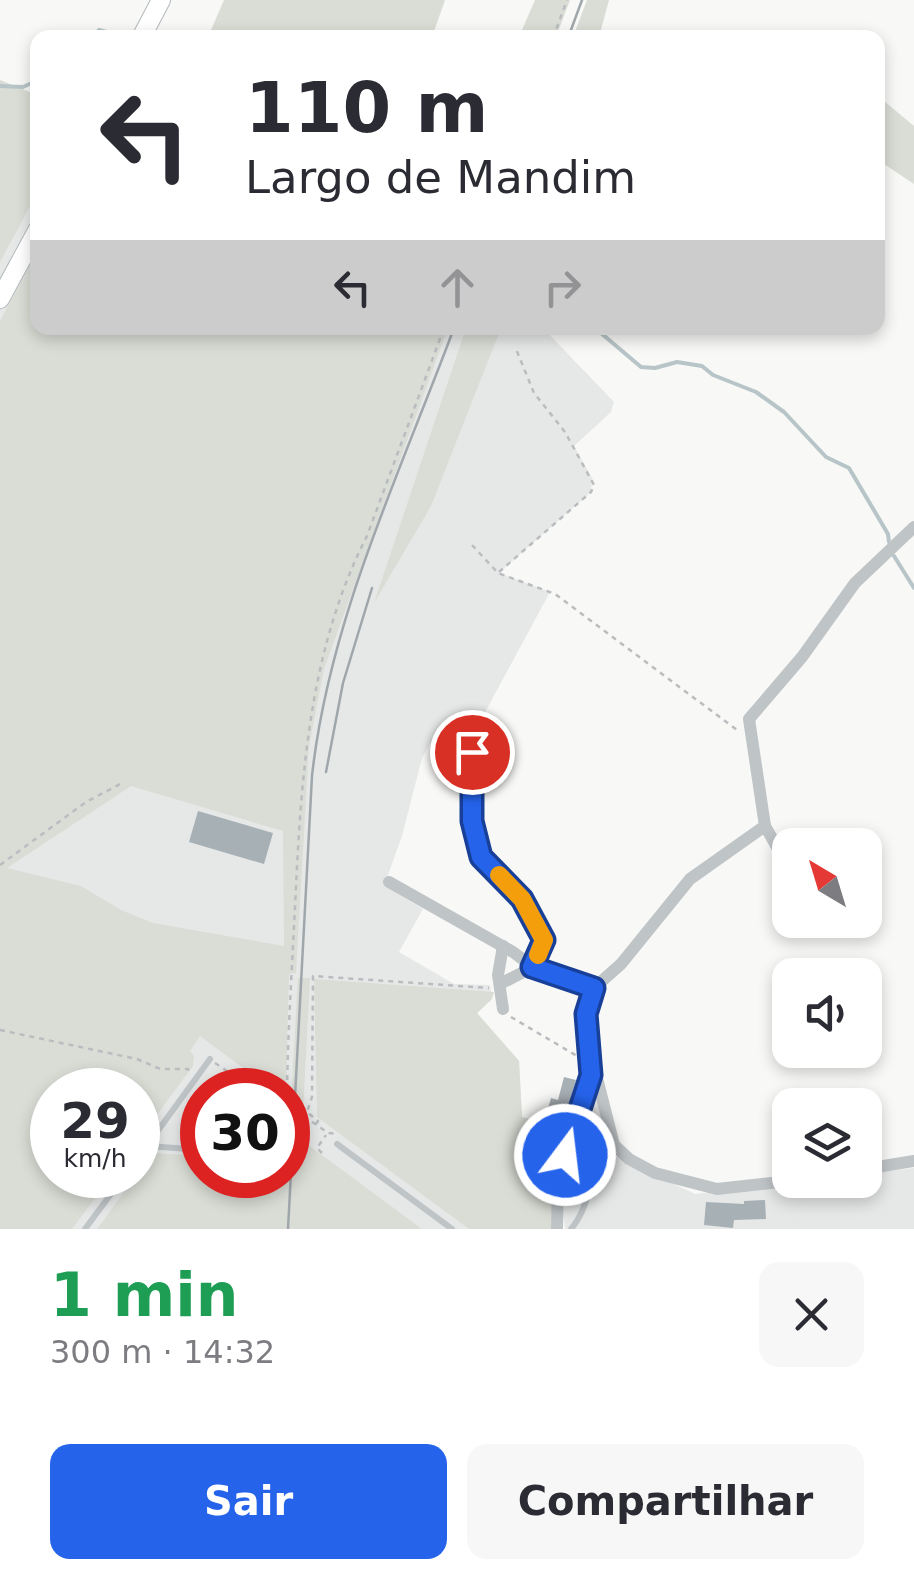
<!DOCTYPE html>
<html lang="pt">
<meta charset="utf-8">
<style>
:root{--surface:#fff;--page:#f7f7f7;--text:#2b2b33;--muted:#7c7c81;--accent:#2563eb}
body{margin:0;font-family:"DejaVu Sans",sans-serif;background:var(--page);color:var(--text);height:100vh;display:flex;flex-direction:column;font-size:38px;white-space:nowrap}
*{box-sizing:border-box;margin:0}
p{font-size:32px;color:var(--muted)}
.icon{flex:none;width:55px;height:55px;fill:none;stroke:currentColor;stroke-width:2;stroke-linecap:round;stroke-linejoin:round}
.map{position:relative;height:1229px;overflow:hidden}
.sheet{display:flex;flex-direction:column;background:var(--surface);flex:1}
.sheet>*{flex:none}
.hud{position:absolute;left:30px;top:30px;width:855px;height:305px;border-radius:20px;box-shadow:0 5px 15px #0003;background:#fff;color:var(--text);overflow:hidden}
.needle{width:65px;rotate:322deg}
.fabs{position:absolute;left:772px;top:828px;display:grid;gap:20px}
.fabs a{display:grid;place-items:center;width:110px;height:110px;border-radius:20px;background:var(--surface);box-shadow:0 5px 15px #0003;font-size:50px}
.speed{position:absolute;left:30px;top:1068px;display:flex;gap:20px;font-size:50px;font-weight:700;text-align:center}
.speed>*{display:grid;place-content:center;width:130px;height:130px;border-radius:50%;background:var(--surface);box-shadow:0 5px 15px #0003;line-height:1}
.speed small{font-size:25px;font-weight:400}
.speed .limit{border:15px solid #d22;background:#fff;color:#111}
.pin{position:absolute;display:grid;place-items:center;width:85px;height:85px;color:#fff;margin:-42px;border:5px solid #fff;border-radius:50%;box-shadow:0 2px 10px #0007}
.me{position:absolute;width:110px;margin:-55px;rotate:15deg;stroke-linejoin:round;filter:drop-shadow(0 0 8px #0008)}
.turn{display:flex;align-items:center;gap:35px;height:210px;padding:0 50px;font-size:45px}
.turn .icon{width:130px;height:130px;stroke-width:2.5}
.turn b{display:block;font-size:70px;line-height:85px}
.lanes{display:flex;align-items:center;height:95px;padding:0 50px;background:#0003;justify-content:center;gap:50px;direction:ltr}
.lanes .off{opacity:.35}
.round{display:grid;place-items:center;flex:none;width:105px;height:105px;border-radius:20px;background:var(--page)}
.summary{display:flex;align-items:center;justify-content:space-between;height:170px;padding:0 50px}
h1{font-size:60px;font-weight:700;line-height:75px;color:#1e9e55}
.button{display:flex;gap:20px;margin-top:auto;padding:20px 50px}
.button a{flex:1;height:115px;border-radius:20px;background:var(--accent);color:#fff;font-size:40px;font-weight:700;line-height:115px;text-align:center}
.button a+a{background:var(--page);color:var(--text)}
.map>svg:first-child{display:block}
.built{fill:#e6e8e7;fill-rule:evenodd}
.green{fill:#d9ddd5;fill-rule:evenodd}
.lines{fill:none;stroke-linecap:round;stroke-linejoin:round}
.stream{stroke:#b8c5c8;stroke-width:4}
.building{fill:#a7b0b5}
.secondary-casing{stroke:#b2b8bc;stroke-width:20}
.path{stroke:#babdbf;stroke-width:2.5;stroke-dasharray:5 5;stroke-linecap:butt}
.lane{stroke:#bfc4c7;stroke-width:6}
.street{stroke:#bfc4c7;stroke-width:12}
.secondary{stroke:#fff;stroke-width:18}
.tram{stroke:#9fa7ac;stroke-width:2.5}
.route-casing{stroke:#184099;stroke-width:25}
.route{stroke:#2563eb;stroke-width:18}
.slow{stroke:#f59e0b;stroke-width:18}
</style>
<div class="map">
<svg width="914" height="1229" viewBox="0 0 914 1229">
<rect width="100%" height="100%" fill="#f8f8f6"/>
<!-- built -->
<g class="built">
<path d="M0,86L37,104L38,328H543L614,402L611,412L574,446L592,478L591,492L499,573L550,592L464,751L430,744L422,758L402,836L384,886L423,909L399,952L454,984L490,985L492,999L477,1013L519,1061L522,1117L564,1129L554,1175L552,1229H0ZM52,1090H138V1175H52ZM202,1090H288V1175H202Z"/>
<path d="M598,1098L615,1156L695,1194L813,1180H865V1174L914,1168V1229H565L561,1193L587,1099Z"/>
</g>
<!-- green -->
<g class="green">
<path d="M224,0H445L432,37H208Z"/>
<path d="M535,0H570L556,37H519Z"/>
<path d="M587,0H609L599,37H573Z"/>
<path d="M0,80L37,95V193L0,262Z"/>
<path d="M878,96L914,126V184L878,160Z"/>
<path d="M37,252L38,328H448L324,669L309,746L296,973L289,974L286,1090L276,1087L273,1090L200,1036L190,1051L194,1056L193,1066L138,1140V1090H52V1175H112L72,1229H0V321ZM131,786L283,831L284,946L153,923L121,910L81,886L7,868Z"/>
<path d="M466,328H501L431,506L374,603Z"/>
<path d="M298,978H310L303,1112L291,1103Z"/>
<path d="M314,979L494,992L492,999L477,1013L519,1061L522,1117L564,1129L554,1175L552,1229H469L317,1117Z"/>
<path d="M288,1106L307,1120V1144L422,1229H97L153,1153L202,1156V1175C216,1177 224,1191 241,1189C261,1188 263,1175 288,1175Z"/>
</g>
<g class="lines">
<!-- stream -->
<g class="stream">
<path d="M93,38L99,30L122,36"/>
<path d="M0,86L23,87L38,80"/>
<path d="M595,328L641,367L655,368L677,362L702,366L713,375L756,392L784,412L826,457L849,468L888,534L889,542"/>
<path d="M894,556L914,588"/>
</g>
</g>
<!-- building -->
<g class="building">
<path d="M198,811L273,833L264,864L189,842Z"/>
<path d="M564,1077L576,1080L563,1125L545,1119L551,1098L558,1100Z"/>
<path d="M765,1200L766,1219L734,1220L733,1228L704,1225L706,1202L744,1204V1201Z"/>
</g>
<g class="lines">
<defs>
<g id="secondary">
<path d="M141,38L161,0"/>
<path d="M0,299L38,229"/>
</g>
</defs>
<!-- secondary casing -->
<use href="#secondary" class="secondary-casing"/>
<!-- path -->
<g class="path">
<path d="M553,38L567,0"/>
<path d="M472,545L498,573L555,594L737,730"/>
<path d="M499,572L591,492L594,485L565,432L534,393L516,349"/>
<path d="M0,865L86,802L124,782"/>
<path d="M511,1017L577,1056"/>
<path d="M0,1030L137,1059L160,1069H188L190,1074"/>
<path d="M215,1063L255,1090"/>
<path d="M276,1090H277"/>
<path d="M287,1090C288,1029 292,968 295,907C301,780 308,651 367,536L444,328"/>
<path d="M288,1103L291,1106"/>
<path d="M304,1116L328,1133L337,1134"/>
<path d="M316,1124L318,1121L307,1112L312,1097L313,976L489,988"/>
<path d="M322,1153L317,1148L326,1135"/>
</g>
<!-- lane -->
<g class="lane">
<path d="M337,1144L452,1229"/>
<path d="M148,1146L202,1150"/>
<path d="M138,1158L210,1059"/>
<path d="M85,1229L125,1175"/>
<path d="M571,1229C595,1201 586,1164 613,1146"/>
</g>
<!-- street -->
<g class="street">
<path d="M472,752V821L481,857L522,899L543,940L533,967"/>
<path d="M765,826L790,870"/>
<path d="M389,882L513,952L533,967L594,988"/>
<path d="M500,984L533,967"/>
<path d="M503,1009L498,975L503,946"/>
<path d="M591,1075L598,1082L614,1145L629,1159L655,1173L717,1189L798,1180"/>
<path d="M803,1105L805,1097"/>
<path d="M865,1169L914,1161"/>
<path d="M557,1229L558,1181L591,1075L586,1015L594,988L621,964L690,879L765,826L749,719L802,657L855,583L914,527"/>
</g>
<!-- secondary -->
<use href="#secondary" class="secondary"/>
<!-- tram -->
<g class="tram">
<path d="M568,38L582,0"/>
<path d="M326,772L343,683L372,588"/>
<path d="M288,1229L312,776C329,620 400,473 454,328"/>
</g>
</g>
<g class="lines">
<defs>
<path id="route" d="M472,752V821L481,857L522,899L544,940L532,967L594,988L586,1014L591,1075L565,1155"/>
</defs>
<!-- route casing -->
<use href="#route" class="route-casing"/>
<!-- route -->
<use href="#route" class="route"/>
<!-- slow -->
<path class="slow" d="M499,875L522,899L544,940L538,955"/>
</g>
</svg>
<div class="fabs">
<a><svg class="needle" viewBox="-14 -14 28 28"><path d="M0-13l5 13h-10z" fill="#e53935"/><path d="M0 13l5-13h-10z" fill="#7c7c81"/></svg></a>
<a><svg class="icon" aria-label="sound" viewBox="0 0 24 24"><path d="M4 9h4l5-4v14l-5-4H4zM17 9q2 3 0 6"/></svg></a>
<a><svg class="icon" aria-label="layers" viewBox="0 0 24 24"><path d="M12 4l9 5-9 5-9-5zM3 14l9 5 9-5"/></svg></a>
</div>
<div class="speed"><div>29<small>km/h</small></div><div class="limit">30</div></div>
<div class="pin" style="left:472px;top:752px;background:#d93025"><svg class="icon" aria-label="arrive" viewBox="0 0 24 24"><path d="M6 21V4h12l-3 4 3 4H6"/></svg></div>
<svg class="me" style="left:565px;top:1155px" viewBox="-20 -20 40 40"><circle r="17" fill="#2563eb" stroke="#fff" stroke-width="3"/><path d="M0-11L8 9 0 5-8 9z" fill="#fff"/></svg>
<div class="hud">
<div class="turn"><svg class="icon" aria-label="left" viewBox="0 0 24 24"><path d="M17 20v-9H6M10 6l-5 5 5 5"/></svg><div><b>110 m</b>Largo de Mandim</div></div>
<div class="lanes"><svg class="icon" aria-label="left" viewBox="0 0 24 24"><path d="M17 20v-9H6M10 6l-5 5 5 5"/></svg><svg class="icon off" aria-label="ahead" viewBox="0 0 24 24"><path d="M12 20V5M6 11l6-6 6 6"/></svg><svg class="icon off" aria-label="right" viewBox="0 0 24 24"><path d="M7 20v-9h11M14 6l5 5-5 5"/></svg></div>
</div>
</div>
<section class="sheet">
<div class="summary"><div><h1>1 min</h1><p>300 m · 14:32</p></div><a class="round"><svg class="icon" aria-label="close" viewBox="0 0 24 24"><path d="M6 6l12 12M18 6L6 18"/></svg></a></div>
<div class="button"><a>Sair</a><a>Compartilhar</a></div>
</section>
